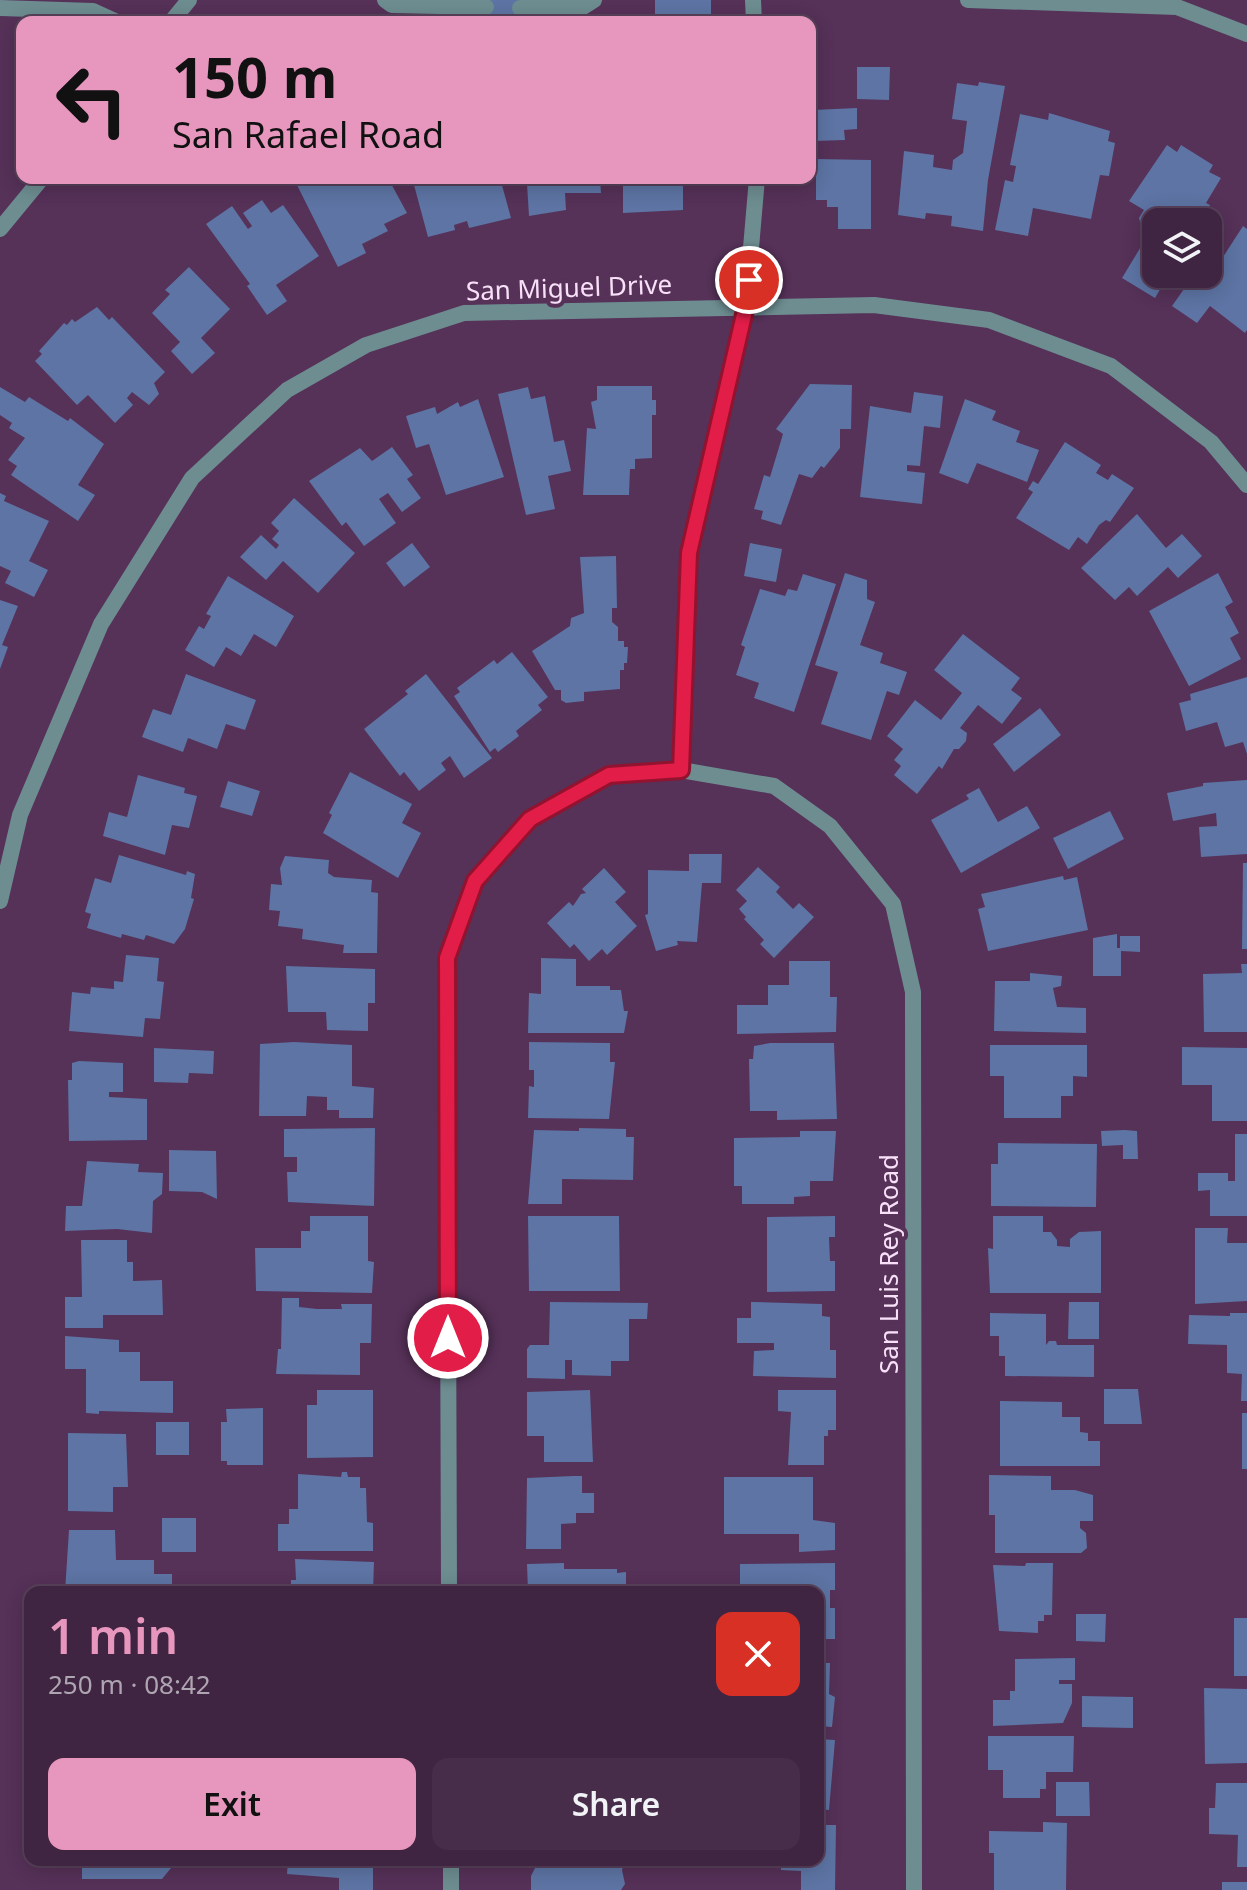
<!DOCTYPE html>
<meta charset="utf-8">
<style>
:root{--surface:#402542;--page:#472d49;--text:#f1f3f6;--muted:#aea5b2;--line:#59425b;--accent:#e797bd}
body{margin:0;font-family:"Noto Sans",sans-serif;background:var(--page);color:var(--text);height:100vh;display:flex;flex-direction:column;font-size:30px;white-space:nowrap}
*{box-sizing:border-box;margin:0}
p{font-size:26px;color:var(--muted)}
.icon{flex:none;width:44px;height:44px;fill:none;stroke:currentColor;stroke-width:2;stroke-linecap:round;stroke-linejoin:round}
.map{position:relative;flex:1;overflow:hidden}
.details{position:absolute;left:24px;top:1586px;width:800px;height:280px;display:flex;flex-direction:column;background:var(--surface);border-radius:16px;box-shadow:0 4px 20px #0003,0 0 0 2px var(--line)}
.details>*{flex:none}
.guide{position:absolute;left:16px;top:16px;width:800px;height:168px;border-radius:16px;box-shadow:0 4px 20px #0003,0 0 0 2px var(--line);background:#e797bd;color:#111;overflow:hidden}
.fabs{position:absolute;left:1142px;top:208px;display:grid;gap:16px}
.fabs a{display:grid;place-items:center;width:80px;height:80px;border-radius:16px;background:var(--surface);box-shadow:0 4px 20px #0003,0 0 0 2px var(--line);font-size:40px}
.pin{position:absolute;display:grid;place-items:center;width:68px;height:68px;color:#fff;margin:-34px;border:4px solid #fff;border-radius:50%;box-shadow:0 2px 8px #0007}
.me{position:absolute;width:88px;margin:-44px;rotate:0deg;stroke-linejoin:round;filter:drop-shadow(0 0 6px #0008)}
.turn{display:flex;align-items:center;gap:28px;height:168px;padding:0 24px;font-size:36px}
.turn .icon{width:104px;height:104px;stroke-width:2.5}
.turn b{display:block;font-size:56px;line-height:68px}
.round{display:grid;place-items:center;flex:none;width:84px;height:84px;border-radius:16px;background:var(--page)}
.overview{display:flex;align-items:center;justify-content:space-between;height:136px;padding:0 24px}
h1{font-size:48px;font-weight:600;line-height:60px;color:var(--accent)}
.button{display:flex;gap:16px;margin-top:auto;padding:16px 24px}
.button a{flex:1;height:92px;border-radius:16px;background:var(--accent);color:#111;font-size:32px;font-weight:600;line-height:92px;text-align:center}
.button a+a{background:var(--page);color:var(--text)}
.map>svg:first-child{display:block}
.building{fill:#5d74a4}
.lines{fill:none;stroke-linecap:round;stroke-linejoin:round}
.service{stroke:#6d8d91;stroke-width:16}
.minor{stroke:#6d8d91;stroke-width:16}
.tertiary{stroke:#6d8d91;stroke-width:16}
.route-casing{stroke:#92132f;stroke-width:20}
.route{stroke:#e11d48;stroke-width:14}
.labels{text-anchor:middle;stroke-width:8;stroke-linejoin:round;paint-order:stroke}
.street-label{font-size:26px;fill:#f8e0f8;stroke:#563158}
</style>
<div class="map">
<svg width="1247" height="1890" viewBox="0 0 1247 1890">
<rect width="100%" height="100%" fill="#563158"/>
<!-- building -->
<g class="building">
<rect x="486" y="0" width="34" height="22"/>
<path d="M655,0H711V22H661V17H655Z"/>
<path d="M857,67H890L889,100L857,99Z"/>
<path d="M979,82L1005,86L988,180L983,231L951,226L952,216L926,213L925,219L898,215L904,151L934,155L933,167L952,170L953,160L963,153L967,121L952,119L957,83L978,86Z"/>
<path d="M857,108V129L844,130L845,140L814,141L813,110Z"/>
<path d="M1049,113L1110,131L1108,141L1115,143L1109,176L1100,175L1091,219L1033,208L1028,236L995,230L1005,180L1013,182L1016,166L1010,165L1020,114L1048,120Z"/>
<path d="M1167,145L1177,152L1181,145L1213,165L1209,172L1221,178L1206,203L1210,205L1201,222H1156V274H1169L1155,298L1122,278L1145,240L1139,218L1144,210L1129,201Z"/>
<path d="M816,159L871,160V229H838V207H827V200H816Z"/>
<path d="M312,178H388L407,213L384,224L388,231L362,244L366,253L338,267L297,185Z"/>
<path d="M441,178L442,181L500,178L511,218L469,228L467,221L454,225L455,230L428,237L414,185Z"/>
<path d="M540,178H600L601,193H565L566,210L529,216L527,184L541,182Z"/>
<path d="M623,178H683V210L623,213Z"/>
<path d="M262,200L271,213L283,205L319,256L276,285L287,301L267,315L247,286L250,284L206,224L232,206L248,229L252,226L243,213Z"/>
<path d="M1243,226L1247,229V330L1245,333L1210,306L1197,323L1172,306L1191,279L1203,288Z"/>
<path d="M189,267L230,309L201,338L215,353L192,374L171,351L180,342L152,313L170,294L165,290Z"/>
<path d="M97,307L109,320L112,317L165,372L154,383L159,394L149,405L132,392L127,398L133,405L115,423L88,395L77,405L35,361L42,354L39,351L64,323L67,325L72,319L75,322Z"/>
<path d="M810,384L852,385L851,429H840V448L824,468L821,466L812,478L799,474L781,525L761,519L763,511L754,509L764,475L770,477L783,434L776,429Z"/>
<path d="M597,386H652V400H656V415H652V458L635,459V469H630L629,495H583L587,428L596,429L591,402L597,400Z"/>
<path d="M0,387L25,402L29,397L68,421L70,418L104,444L78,485L95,495L78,521L11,475L17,466L8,460L25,438L9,428L12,423L0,415Z"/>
<path d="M528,387L531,399L545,396L554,442L564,440L571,471L548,476L555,509L526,515L498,394Z"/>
<path d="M914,392L943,396L940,428L924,426L920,466L907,465V471L925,473L922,504L860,497L870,406L911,413Z"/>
<path d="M478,399L504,477L446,495L429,444L416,448L406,416L435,407L437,414L458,402L460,407Z"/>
<path d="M965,399L996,411L992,420L1020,431L1016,442L1039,450L1027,482L977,463L968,484L939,473Z"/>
<path d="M1065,442L1101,465L1096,473L1108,480L1112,474L1134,488L1110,522L1106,520L1099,525L1087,544L1078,537L1069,550L1016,518L1033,492L1028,489L1033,481L1038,484Z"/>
<path d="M392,447L413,475L407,479L421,498L402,512L388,493L379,499L396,523L364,546L346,522L342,526L309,481L360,448L372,461Z"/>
<path d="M0,493L6,496L4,501L49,521L29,561L48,570L34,597L5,583L11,571L0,566Z"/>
<path d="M294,498L355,553L318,593L283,561L266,580L240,557L261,535L276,549L279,545L272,539L279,531L271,523Z"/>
<path d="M1137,514L1166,548L1182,534L1202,556L1178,578L1168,567L1137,596L1129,587L1115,600L1081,568Z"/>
<path d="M412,543L430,567L404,587L386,563Z"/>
<path d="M750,543L782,549L776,582L744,576Z"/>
<path d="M616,556L617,608H612V622L618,627V641H624V647H628L627,663H624V670H620V689L584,692V701L566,703L561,700V690H555L532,651L570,626L571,618L584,613L580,557Z"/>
<path d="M845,573L867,580V599L875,602L860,645L883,653L880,663L907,672L899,695L887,691L871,740L821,724L838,672L815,665Z"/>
<path d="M1218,573L1233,602L1225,607L1239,633L1230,638L1241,659L1189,686L1149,611Z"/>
<path d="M803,574L836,584L794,712L754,698L759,683L736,675L745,647L741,645L760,589L785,596L788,589L797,591Z"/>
<path d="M228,576L294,616L276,647L254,634L241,656L226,647L214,667L185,650L199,626L204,629L211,616L206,614Z"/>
<path d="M0,600L18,606L2,645L8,647L0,669Z"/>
<path d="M963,634L1020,678L1011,690L1022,698L1002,724L978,705L960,728L967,733L966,741L959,749H954L942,769L939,766L917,794L894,775L901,766L894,760L903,749L887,736L915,700L941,720L962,693L934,670Z"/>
<path d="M512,652L548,697L538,705L542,710L516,731L519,736L498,752L495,748L490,752L454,696L460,692L457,688L494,660L497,664Z"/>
<path d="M186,674L256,700L245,730L226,724L217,749L188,738L183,752L142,737L153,709L171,715Z"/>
<path d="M426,674L492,758L464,778L450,756L441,763L446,770L419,791L404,772L400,776L364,729L408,694L405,691Z"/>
<path d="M1247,677V754L1243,742L1225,747L1217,722L1186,731L1179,703L1191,700L1190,694Z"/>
<path d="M1040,708L1061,735L1014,772L993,744Z"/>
<path d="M350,772L412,804L402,823L421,833L398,878L323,833L332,815L329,813Z"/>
<path d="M138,775L185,788L184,793L197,796L189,828L172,825L165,855L103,836L109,812L127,817Z"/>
<path d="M1247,780V854L1201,857L1199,827L1217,826L1216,813L1173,821L1167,793L1203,786V783Z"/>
<path d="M228,781L260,791L252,816L220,807Z"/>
<path d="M979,788L998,822L1027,806L1040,828L961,873L931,820L969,799L966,795Z"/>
<path d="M1110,811L1124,839L1068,869L1053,838Z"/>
<path d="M689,854H722L721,883H702L697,942L677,941L678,945L656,951L645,915L648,914V870L689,871Z"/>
<path d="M119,855L186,875L187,871L195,874L191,898L194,899L185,929L174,944L146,935L144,940L122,934L121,938L87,928L91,914L85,912L95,878L111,883Z"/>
<path d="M285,856L329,860L328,873L334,877L372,880L371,892L378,893L377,953H343L344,945L302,939L303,929L278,926L280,911L269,910L271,884L282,885L280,868Z"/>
<path d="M1243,863H1247V949H1242Z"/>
<path d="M758,867L780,887L776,892L793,909L799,903L814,917L774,958L760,944L764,940L744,919L746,917L739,909L747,901L736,890Z"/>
<path d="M604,868L626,892L615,902L637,926L607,955L602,949L589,961L574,944L570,948L547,923L569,902L573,906L581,894L586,893L582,889Z"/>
<path d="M1063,876L1064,880L1077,877L1088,930L988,951L978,909L985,907L981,894Z"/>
<path d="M1117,934V948H1120V936H1140V952L1121,951V976H1093V938Z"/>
<path d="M126,955L159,958L157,981L164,982L160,1019L145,1018L143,1037L69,1031L72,992L90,994L91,987L114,989V981L123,982Z"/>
<path d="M541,958L576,959V986H610V990H621L624,1011H628L624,1033H528L529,993L541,994Z"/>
<path d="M789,961H830V997H837L836,1032L737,1034V1005H768V985H789Z"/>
<path d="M1241,964H1247V1032H1204L1203,974L1242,973Z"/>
<path d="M286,966L375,969V1003H368V1031L327,1030L326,1012H288Z"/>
<path d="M1030,973L1062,976L1061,986L1053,988L1057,1007L1086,1008V1033L994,1031L995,981H1030Z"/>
<path d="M294,1042L352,1045V1086L374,1088L373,1118H339V1110H327V1097L307,1096L306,1116H259L260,1044Z"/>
<path d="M529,1042L610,1043V1062H615L609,1119L528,1118L529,1086L534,1087V1070H529Z"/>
<path d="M770,1043H834L837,1119L777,1120V1111H750L749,1059H753L754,1046Z"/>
<path d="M990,1045H1087V1077L1073,1076V1096H1061V1118H1004V1076H990Z"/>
<path d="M1182,1047L1247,1048V1121H1212V1085H1182Z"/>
<path d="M154,1048L214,1051L213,1074L189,1073L188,1083L154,1082Z"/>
<path d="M79,1061L123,1063V1092H109V1097L147,1099V1140L69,1141L68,1080H72V1063Z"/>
<path d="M375,1128L374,1206L288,1202L287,1172H297V1157H284V1129Z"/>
<path d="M579,1128L626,1129V1137H634L633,1180L562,1179V1204H528L534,1130L579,1131Z"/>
<path d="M1125,1130L1137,1131L1138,1159H1123V1145L1102,1146L1101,1131Z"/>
<path d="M800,1131H836L833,1181H810V1196L794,1197V1204H742V1186H734V1138L800,1137Z"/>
<path d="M1235,1134H1247V1216H1210V1190L1198,1191V1173H1228V1181H1235Z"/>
<path d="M998,1143L1097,1144L1096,1207L991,1206V1164H998Z"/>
<path d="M169,1150L216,1151L217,1199L202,1192L169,1191Z"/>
<path d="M87,1161L139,1164L138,1172L163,1173L162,1194L153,1201L152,1233L117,1229L65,1231L66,1206H82Z"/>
<path d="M310,1216H368V1261L374,1262L372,1293L256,1291L255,1248H301V1231H310Z"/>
<path d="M528,1216H619L620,1291H529Z"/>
<path d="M835,1216V1237H829L830,1261H835V1291L767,1292V1217Z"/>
<path d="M993,1216H1043V1232H1051L1057,1240V1246L1070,1247V1239L1079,1232L1101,1231V1293H990L988,1248L993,1249Z"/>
<path d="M1195,1228H1228L1227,1243H1247V1301L1195,1304Z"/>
<path d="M81,1240H127V1262H133V1281L162,1280L163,1315H103V1328H65V1297H82Z"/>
<path d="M282,1298H299V1307L317,1309H342L341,1304H372L371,1343H360V1375L276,1374L278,1349H281Z"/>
<path d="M550,1302L648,1303L647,1319H629V1361H611V1376L572,1375V1360H565V1379L527,1378V1349L530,1345H549Z"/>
<path d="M751,1302L822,1304V1316L830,1317V1350H836V1378L753,1376L754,1351L774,1350V1343H737V1318H751Z"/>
<path d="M1069,1302H1099V1339H1068Z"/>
<path d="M990,1313L1046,1314V1345L1049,1341H1056L1057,1345H1094V1377L1005,1376V1356H999V1336H990Z"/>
<path d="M1230,1313H1247V1401H1241L1242,1374L1227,1373V1345L1188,1344L1189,1315L1230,1316Z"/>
<path d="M65,1336L119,1340V1352H140V1381H173V1413L99,1411V1414L86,1413V1369H65Z"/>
<path d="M1104,1389H1138L1142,1424H1104Z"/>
<path d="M317,1390H373V1457L307,1458V1405H317Z"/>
<path d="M590,1390L593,1462H544V1436H527V1392Z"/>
<path d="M778,1390H836V1430H828V1436H824V1465H788L791,1412L778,1411Z"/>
<path d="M1000,1401L1062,1402V1417H1080V1432L1088,1433V1441H1100V1466H1000Z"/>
<path d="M263,1408V1465H227V1461H221V1422H227L226,1409Z"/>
<rect x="1242" y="1413" width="5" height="56"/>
<rect x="156" y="1422" width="33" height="33"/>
<path d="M68,1433L126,1434L128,1487H113V1512L68,1511Z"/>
<path d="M342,1472H347L348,1477H360V1488H366L367,1522L373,1523V1551H278V1524H289V1509H298V1474L341,1477Z"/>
<path d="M989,1475L1051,1476V1490H1075L1093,1495V1521H1080V1528L1086,1533L1087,1548L1081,1553H995V1515H989Z"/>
<path d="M573,1476H582V1493H594V1513H576V1523L561,1524V1549H526L527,1478Z"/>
<path d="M724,1477H813V1520L835,1523V1550L799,1552V1534H724Z"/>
<rect x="162" y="1518" width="34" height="34"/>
<path d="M69,1530H115L116,1560H154V1574H172V1592H65Z"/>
<path d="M295,1559L374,1562L373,1592H291V1580H296Z"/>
<path d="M564,1563V1569H617V1573L626,1572V1592H528L527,1564Z"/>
<path d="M835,1563V1590H830V1608H835V1639H818V1592H740V1564Z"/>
<path d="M1026,1563H1053L1052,1615H1044V1621H1038V1633L999,1631L993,1565L1025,1566Z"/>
<path d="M1076,1614H1106L1105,1642L1076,1641Z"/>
<rect x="1234" y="1618" width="13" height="58"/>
<path d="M818,1649H822V1663H830L829,1694L835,1697L832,1727L818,1726Z"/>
<path d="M1075,1658V1680H1059V1684H1072V1703L1063,1723L993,1726V1700H1010V1691H1015V1659Z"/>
<path d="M1204,1688L1247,1689V1763L1205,1764Z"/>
<path d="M1082,1696L1133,1697V1728L1082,1727Z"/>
<path d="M988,1736H1074L1073,1772H1046V1789H1040V1798H1003V1770H988Z"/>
<path d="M818,1739L835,1740L829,1810L818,1809Z"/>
<path d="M1056,1782H1089L1090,1816H1056Z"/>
<path d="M1216,1783H1247V1867H1237L1238,1835L1209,1834V1808H1215Z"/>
<path d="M1043,1822L1067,1823L1066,1890H994V1853H989V1831L1043,1832Z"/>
<path d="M818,1825H836L835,1890H801V1871L781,1870V1860H818Z"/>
<path d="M82,1860H171V1868L162,1879H82Z"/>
<path d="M288,1860H367V1867H373V1890H339V1878L287,1874Z"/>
<path d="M528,1860H625L622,1870L625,1884L621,1890H531V1876L536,1866L528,1867Z"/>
<rect x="1222" y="1882" width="25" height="8"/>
</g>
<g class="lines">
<!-- service -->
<g class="service">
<path d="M385,0L392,5L486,7"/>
<path d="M968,0L1177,7L1247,34"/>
<path d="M0,8L93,11L117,22"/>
<path d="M520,8L583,7L594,0"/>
</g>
<!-- minor -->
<g class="minor">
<path d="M753,0L754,22"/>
<path d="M681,770L689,553L746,306L757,178"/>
<path d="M0,901L20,815L101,624L192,478L287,390L366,345L464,313L874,305L989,320L1111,366L1211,442L1247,485"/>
<path d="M449,1592L447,958L475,881L530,819L609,775L681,770L774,786L830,826L893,904L913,992L914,1890"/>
<path d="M451,1860V1890"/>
</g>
<!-- tertiary -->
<g class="tertiary">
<path d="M171,22L189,0"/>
<path d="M0,229L42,178"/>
</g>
</g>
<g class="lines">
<defs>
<path id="route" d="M448,1338L447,958L475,881L530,819L609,775L681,770L689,553L746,306L749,280"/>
</defs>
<!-- route casing -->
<use href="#route" class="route-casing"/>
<!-- route -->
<use href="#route" class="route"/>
</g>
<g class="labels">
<!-- street labels -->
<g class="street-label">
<text transform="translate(569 288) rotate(-2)" y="9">San Miguel Drive</text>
<text transform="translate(889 1264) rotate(-90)" y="9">San Luis Rey Road</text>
</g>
</g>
</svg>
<div class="fabs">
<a><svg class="icon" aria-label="layers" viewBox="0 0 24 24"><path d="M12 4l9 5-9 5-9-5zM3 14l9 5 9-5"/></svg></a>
</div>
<div class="pin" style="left:749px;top:280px;background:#d93025"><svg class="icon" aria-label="arrive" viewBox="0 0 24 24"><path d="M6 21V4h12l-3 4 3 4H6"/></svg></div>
<svg class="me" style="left:448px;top:1338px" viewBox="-20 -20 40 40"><circle r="17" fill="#e11d48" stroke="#fff" stroke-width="3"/><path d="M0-11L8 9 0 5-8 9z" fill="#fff"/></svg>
<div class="guide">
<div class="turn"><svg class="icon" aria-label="left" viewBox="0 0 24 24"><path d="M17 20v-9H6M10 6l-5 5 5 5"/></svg><div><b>150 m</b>San Rafael Road</div></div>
</div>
<section class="details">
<div class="overview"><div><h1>1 min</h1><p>250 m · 08:42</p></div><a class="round" style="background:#d93025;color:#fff"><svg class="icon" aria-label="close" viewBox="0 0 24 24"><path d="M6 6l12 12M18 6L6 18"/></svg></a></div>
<div class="button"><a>Exit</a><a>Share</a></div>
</section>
</div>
